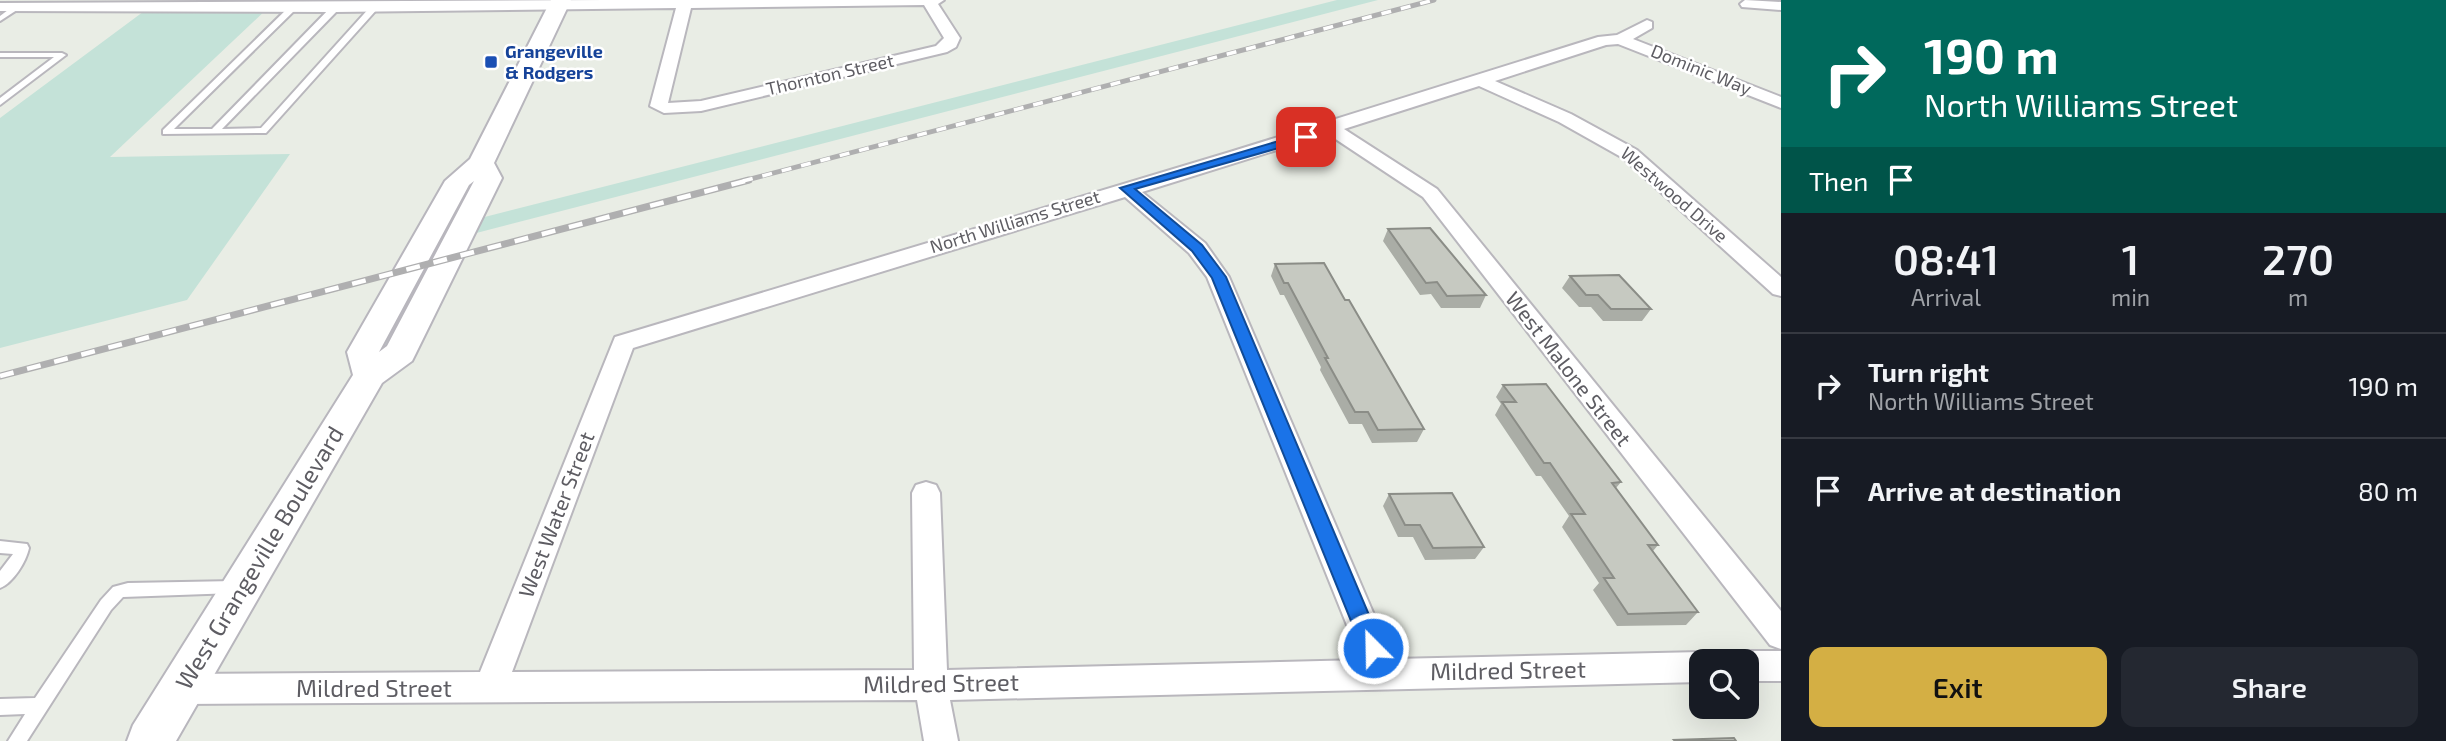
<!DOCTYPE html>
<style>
:root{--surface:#171b24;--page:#242831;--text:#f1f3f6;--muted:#9ea1a6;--line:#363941;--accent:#d4af44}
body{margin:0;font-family:"Exo 2",sans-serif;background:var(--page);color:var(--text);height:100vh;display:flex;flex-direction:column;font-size:26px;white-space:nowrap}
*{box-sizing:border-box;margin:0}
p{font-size:23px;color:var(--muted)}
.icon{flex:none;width:38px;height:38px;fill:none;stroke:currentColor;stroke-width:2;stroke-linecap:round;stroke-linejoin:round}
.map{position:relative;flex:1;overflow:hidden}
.sheet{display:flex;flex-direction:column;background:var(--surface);width:665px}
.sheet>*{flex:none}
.banner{background:#00695c;color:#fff;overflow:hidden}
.tools{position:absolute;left:1689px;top:649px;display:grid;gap:14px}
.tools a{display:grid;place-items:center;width:70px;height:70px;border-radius:14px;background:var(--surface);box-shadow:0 7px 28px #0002;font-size:35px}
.pin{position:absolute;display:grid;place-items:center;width:60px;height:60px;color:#fff;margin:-30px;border-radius:14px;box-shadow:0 4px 10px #0006}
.me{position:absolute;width:77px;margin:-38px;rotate:337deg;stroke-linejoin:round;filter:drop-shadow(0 0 5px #0008)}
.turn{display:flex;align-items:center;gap:24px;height:147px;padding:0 28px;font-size:32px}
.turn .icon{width:91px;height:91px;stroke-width:2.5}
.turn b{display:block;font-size:49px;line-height:60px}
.then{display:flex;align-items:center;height:66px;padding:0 28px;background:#0003;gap:14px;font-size:26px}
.eta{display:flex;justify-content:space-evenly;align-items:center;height:119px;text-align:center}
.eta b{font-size:42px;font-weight:600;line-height:49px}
.button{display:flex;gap:14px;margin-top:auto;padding:14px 28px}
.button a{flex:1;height:80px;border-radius:14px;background:var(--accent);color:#111;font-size:28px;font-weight:600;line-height:80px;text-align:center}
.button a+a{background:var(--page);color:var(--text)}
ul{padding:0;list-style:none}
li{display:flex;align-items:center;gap:21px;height:105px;padding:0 28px;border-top:2px solid var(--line)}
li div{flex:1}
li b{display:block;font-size:26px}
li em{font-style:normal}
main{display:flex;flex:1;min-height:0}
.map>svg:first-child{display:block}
.green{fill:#c4e2d8}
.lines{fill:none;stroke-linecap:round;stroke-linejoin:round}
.lane-casing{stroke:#b9b7bd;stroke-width:4}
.street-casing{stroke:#b9b7bd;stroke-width:4}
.secondary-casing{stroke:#b8b6bd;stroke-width:4}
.lane{fill:#fff;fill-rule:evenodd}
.street{fill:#fff;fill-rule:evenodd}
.secondary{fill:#fff;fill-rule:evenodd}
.rail-far1-casing{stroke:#afafb0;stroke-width:5}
.rail-casing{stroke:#afafb0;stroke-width:7}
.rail-far1{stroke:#fff;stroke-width:3.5;stroke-dasharray:10;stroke-linecap:butt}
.rail{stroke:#fff;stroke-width:4.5;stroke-dasharray:14;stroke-linecap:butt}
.wall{fill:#aaada6}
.building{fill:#c6c9c1;stroke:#8b8d87;stroke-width:2}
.route{fill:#1a73e8;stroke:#114b97;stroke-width:2}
.transit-dot{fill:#1a4fb4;stroke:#fff;stroke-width:2.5}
.labels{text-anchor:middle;stroke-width:5;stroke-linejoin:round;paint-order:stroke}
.far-transit-label{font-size:18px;font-weight:bold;fill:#164399;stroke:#fff;text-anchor:start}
.far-street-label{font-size:18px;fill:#5e5d63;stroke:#fff}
.street-label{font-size:21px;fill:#5e5d63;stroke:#fff}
.near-street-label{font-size:24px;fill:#5e5d63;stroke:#fff}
</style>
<main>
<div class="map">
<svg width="1781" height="741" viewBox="0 0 1781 741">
<rect width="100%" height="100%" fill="#e9ede5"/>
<!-- green -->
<g class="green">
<path d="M1337,0H1378L461,237L370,375L416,259L481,163L469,221Z"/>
<path d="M151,6L269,7L110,157L290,154L187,300L0,348V118Z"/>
</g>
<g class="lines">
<defs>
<g id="lane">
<path d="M16,4L23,6L0,21V16Z"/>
<path d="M291,5L298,7L174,129H212L332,6H338V10L222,129L261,128L372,5L379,7L266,133L163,134V130Z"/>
<path d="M0,53H62L66,55L0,105V98L54,57H0Z"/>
<path d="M0,541L27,544L29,548C26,562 13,583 0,588V571L13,554L0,553Z"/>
<path d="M235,581L240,582L243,587L240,592L235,593L123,597L111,610L27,741H8L25,714L0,715V699L35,698L101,600L113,587L128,583Z"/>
</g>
<g id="street">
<path d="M606,0H944L938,4L960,38L956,47L947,52L701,111L664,113L650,106L676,8L335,12L0,11V3ZM924,5L944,38L936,46L701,101L668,103L691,8Z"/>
<path d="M1745,0L1781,2V10L1742,7L1740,4Z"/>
<path d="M1647,20L1652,22V28L1633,39L1781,97V108L1618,44L1606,45L1495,81L1571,114L1637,150L1781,277V296L1773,294L1623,158L1559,122L1479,86L1344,129L1437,189L1781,611V649L1770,645L1423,197L1328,134L1142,192L1205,243L1229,277L1393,659L1701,652L1712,657L1715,662H1701V682L950,700L958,741H924L917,700L181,704L169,700L164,689L169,678L181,674L480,672L615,337L1230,152L1598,37L1617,35ZM1125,197L1189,253L1207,277L1361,660L947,670L940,493L936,485L926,482L916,485L912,493L914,670L512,672L633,348Z"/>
<path d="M1746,651H1781V681H1746V662H1732L1735,656Z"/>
</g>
<path id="secondary" d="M551,0H571L494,163L502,178L416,353L412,361L382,383L176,741H127L133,725L353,375L347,352L445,181L470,159ZM474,181L387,346L379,352L469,185Z"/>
</defs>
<!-- lane casing -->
<use href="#lane" class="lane-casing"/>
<!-- street casing -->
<use href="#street" class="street-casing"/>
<!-- secondary casing -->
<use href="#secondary" class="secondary-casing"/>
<!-- lane -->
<use href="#lane" class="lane"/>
<!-- street -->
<use href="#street" class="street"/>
<!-- secondary -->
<use href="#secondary" class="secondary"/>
<defs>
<path id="rail-far1" d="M743,181L1434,0"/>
<path id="rail" d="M0,376L749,180"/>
</defs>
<!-- rail-far1 casing -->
<use href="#rail-far1" class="rail-far1-casing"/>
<!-- rail casing -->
<use href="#rail" class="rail-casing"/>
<!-- rail-far1 -->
<use href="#rail-far1" class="rail-far1"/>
<!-- rail -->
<use href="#rail" class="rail"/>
</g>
<!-- wall -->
<g class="wall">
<path d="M1388,229L1486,295L1480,308H1441L1431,294L1420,295L1383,241Z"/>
<path d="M1275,264L1345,300L1424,429L1417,442L1372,443L1362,424H1349L1320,370L1321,367L1284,295H1280L1271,276Z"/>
<path d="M1570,276L1651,309L1642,321H1603L1591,307H1579L1562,288Z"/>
<path d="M1503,385L1621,482L1616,488L1658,545L1653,551L1698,612L1686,625L1617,626L1593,590L1599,583L1562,527L1569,516L1541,476H1536L1495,415L1501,404L1496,397Z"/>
<path d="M1389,494L1484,547L1475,559L1425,560L1413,537H1398L1383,506Z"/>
</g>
<!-- building -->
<g class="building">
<path d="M1430,228L1486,295L1447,296L1437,282L1426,283L1388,229Z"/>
<path d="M1324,263L1345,300H1349L1424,429L1378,430L1368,412H1355L1325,358H1328L1288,283H1284L1275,264Z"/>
<path d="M1619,275L1651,309H1611L1598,295H1586L1570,276Z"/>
<path d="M1546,384L1621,482L1612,483L1658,545H1648L1698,612L1628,614L1604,578H1614L1571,514H1585L1550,463H1544L1502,402H1516L1503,385Z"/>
<path d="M1452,493L1484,547L1433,548L1420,525H1405L1389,494Z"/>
<path d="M1734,738L1736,741H1675L1674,740Z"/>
</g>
<!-- route -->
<path class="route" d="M1306,133L1310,134V139L1135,189L1202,245L1226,277L1383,648L1380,655L1373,658L1366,655L1362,648L1212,278L1192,251L1120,188Z"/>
<!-- markers -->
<rect class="transit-dot" x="484" y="55" width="14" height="14" rx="3.5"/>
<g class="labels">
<!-- far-transit labels -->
<g class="far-transit-label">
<text x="505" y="58">Grangeville<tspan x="505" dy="21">&amp; Rodgers</tspan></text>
</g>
<!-- far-street labels -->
<g class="far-street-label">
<text transform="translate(1701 70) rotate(22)" y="6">Dominic Way</text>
<text transform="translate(830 75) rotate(-13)" y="6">Thornton Street</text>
<text transform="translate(1674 195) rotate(41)" y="6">Westwood Drive</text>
<text transform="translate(1015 222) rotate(-17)" y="6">North Williams Street</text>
</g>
<!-- street labels -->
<g class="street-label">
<text transform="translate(1568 369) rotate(52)" y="7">West Malone Street</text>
<text transform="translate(557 515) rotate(-69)" y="7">West Water Street</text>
</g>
<!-- near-street labels -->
<g class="near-street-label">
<text transform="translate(260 558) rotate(-59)" y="8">West Grangeville Boulevard</text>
<text transform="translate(1508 671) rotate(-1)" y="8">Mildred Street</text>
<text transform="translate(941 684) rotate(-1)" y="8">Mildred Street</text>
<text x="374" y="697">Mildred Street</text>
</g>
</g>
</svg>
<div class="tools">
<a><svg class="icon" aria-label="search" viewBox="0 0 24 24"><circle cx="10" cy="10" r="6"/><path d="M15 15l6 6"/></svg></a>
</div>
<div class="pin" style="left:1306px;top:137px;background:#d93025"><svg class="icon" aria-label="arrive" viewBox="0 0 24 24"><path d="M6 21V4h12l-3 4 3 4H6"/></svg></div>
<svg class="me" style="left:1373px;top:648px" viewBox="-20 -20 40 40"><circle r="17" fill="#1a73e8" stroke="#fff" stroke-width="3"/><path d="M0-11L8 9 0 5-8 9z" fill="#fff"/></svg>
</div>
<section class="sheet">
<div class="banner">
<div class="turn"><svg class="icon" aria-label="right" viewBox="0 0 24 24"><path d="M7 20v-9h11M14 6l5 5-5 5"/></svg><div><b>190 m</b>North Williams Street</div></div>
<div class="then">Then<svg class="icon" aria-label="arrive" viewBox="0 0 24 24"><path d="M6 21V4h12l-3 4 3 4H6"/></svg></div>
</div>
<div class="eta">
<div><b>08:41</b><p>Arrival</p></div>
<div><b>1</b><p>min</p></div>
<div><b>270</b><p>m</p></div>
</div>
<ul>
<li><svg class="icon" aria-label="right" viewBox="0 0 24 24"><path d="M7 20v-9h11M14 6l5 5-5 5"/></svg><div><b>Turn right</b><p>North Williams Street</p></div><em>190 m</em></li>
<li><svg class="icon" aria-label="arrive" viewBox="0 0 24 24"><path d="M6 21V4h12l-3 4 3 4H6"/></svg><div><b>Arrive at destination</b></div><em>80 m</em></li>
</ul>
<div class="button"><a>Exit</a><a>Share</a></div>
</section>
</main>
